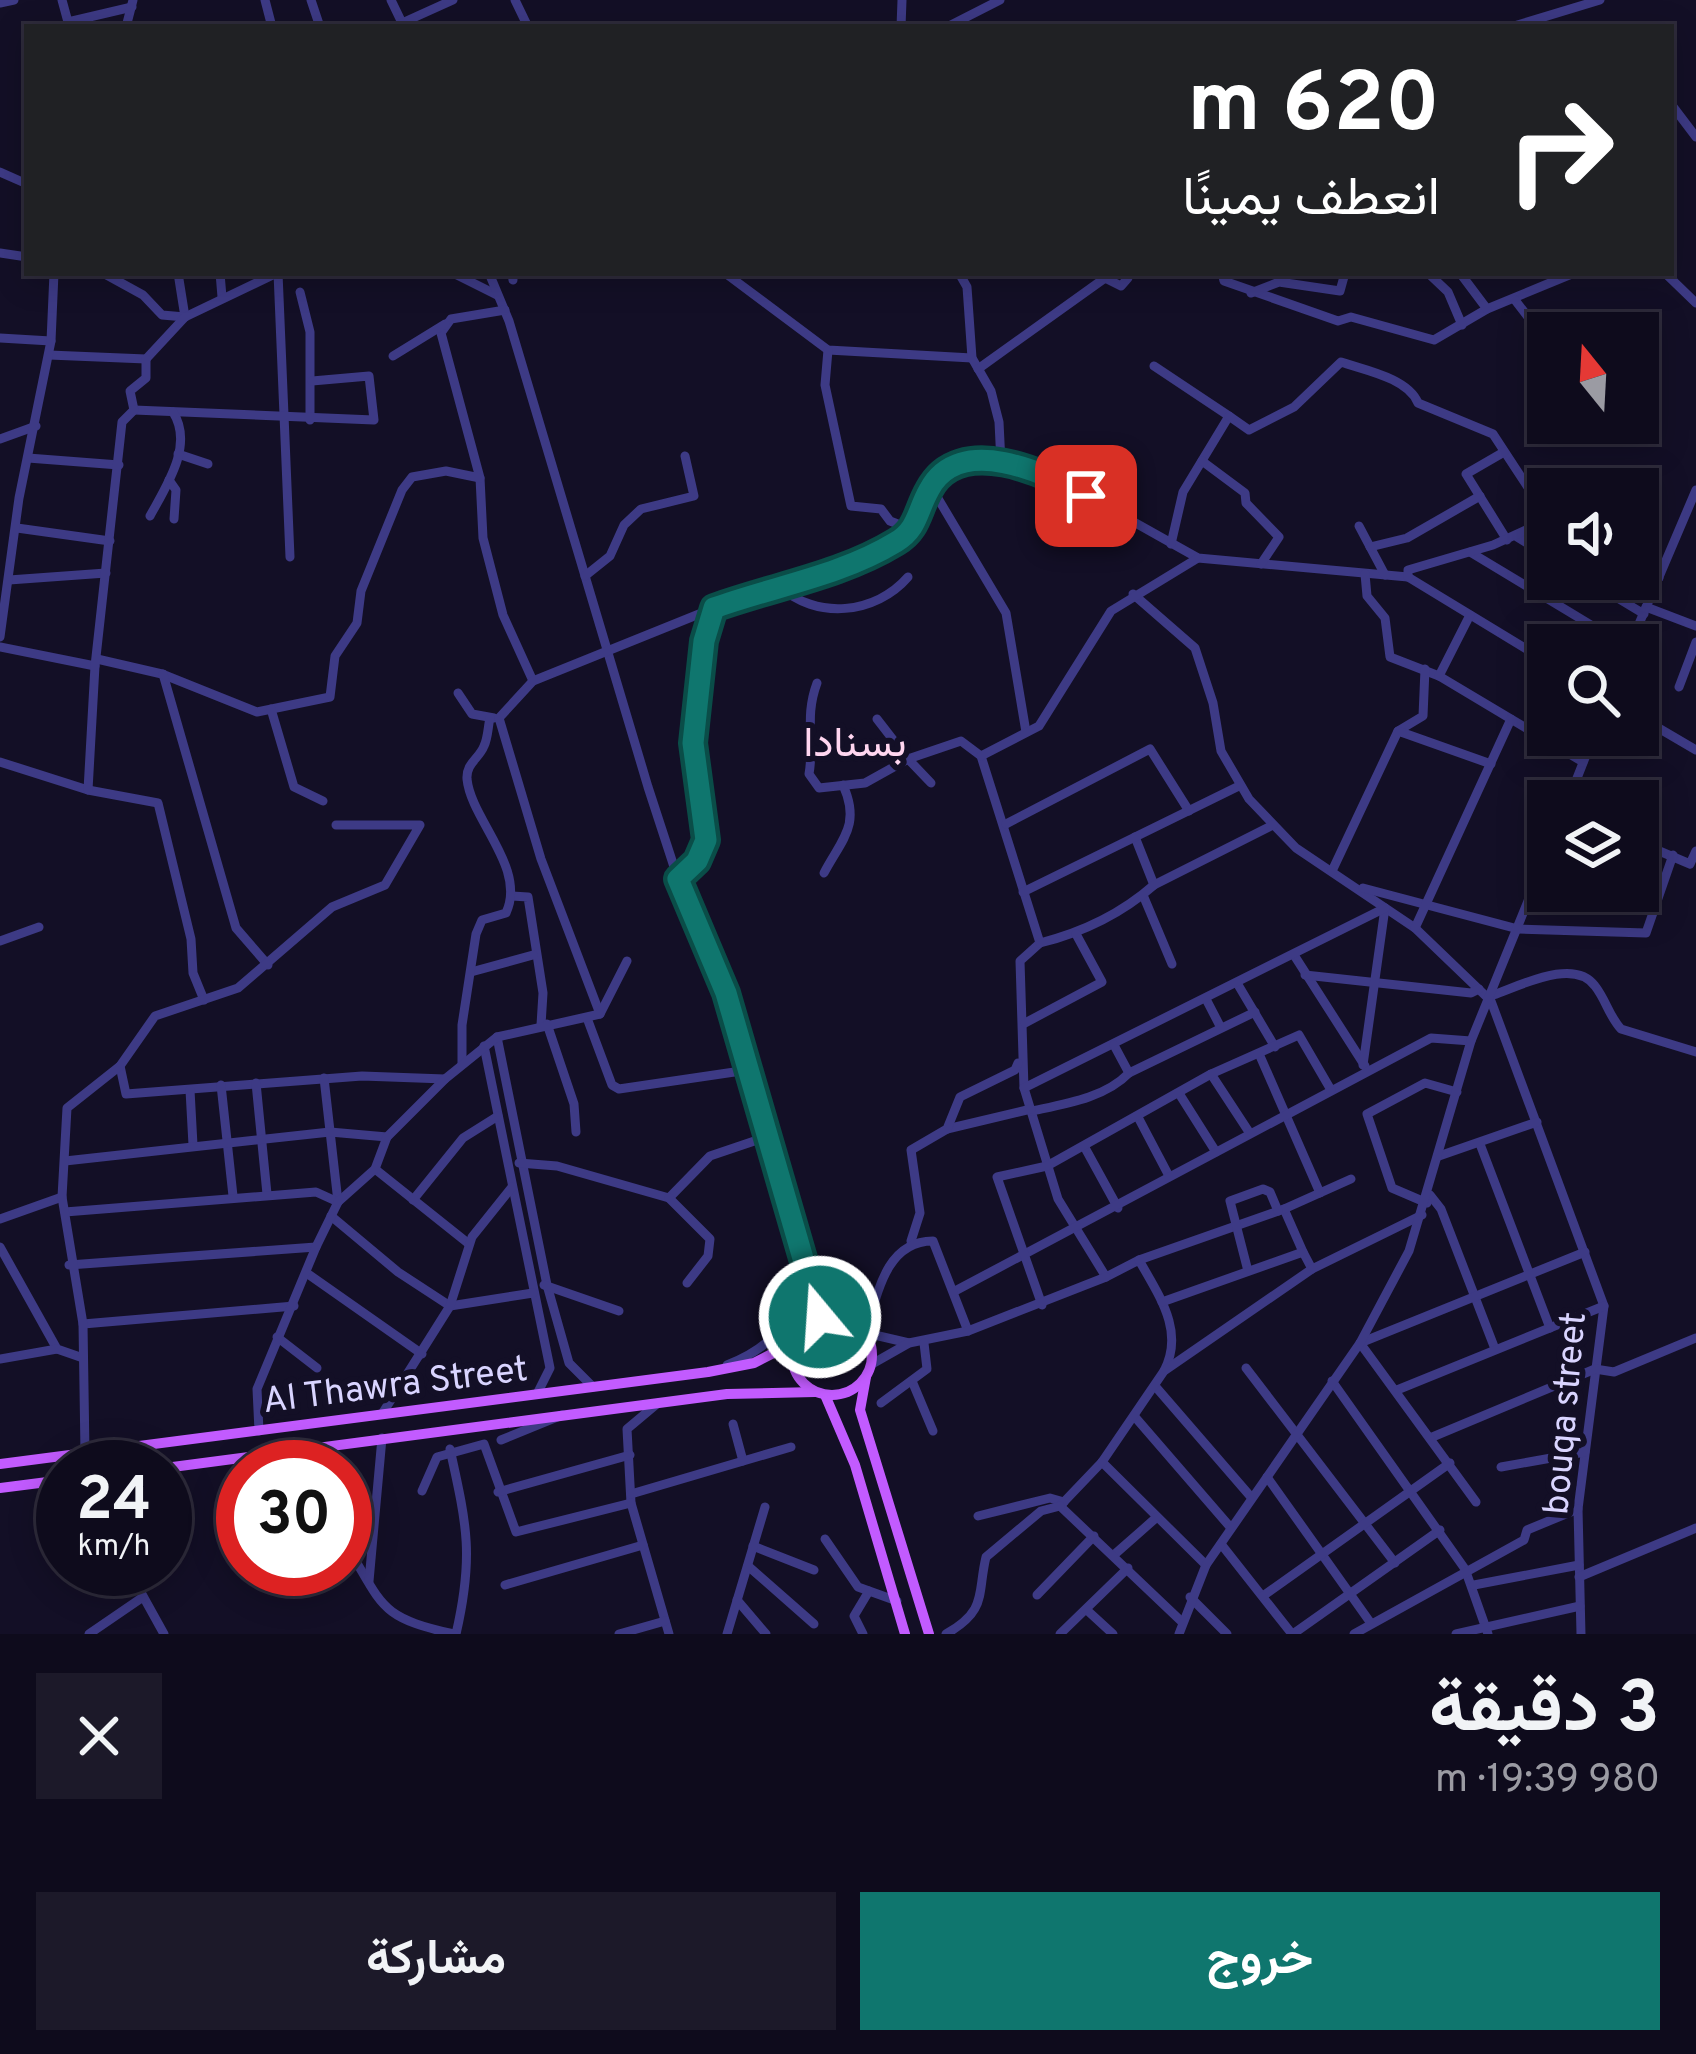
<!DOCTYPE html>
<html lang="ar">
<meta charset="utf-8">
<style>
:root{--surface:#0e0b1c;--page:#1c1929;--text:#f1f3f6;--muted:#9b9ba3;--line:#2e2b3b;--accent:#0f766e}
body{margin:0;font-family:Overpass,Vazirmatn,sans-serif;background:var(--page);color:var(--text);direction:rtl;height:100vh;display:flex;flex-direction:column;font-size:45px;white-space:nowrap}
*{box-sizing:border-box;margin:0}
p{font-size:39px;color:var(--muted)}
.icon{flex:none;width:66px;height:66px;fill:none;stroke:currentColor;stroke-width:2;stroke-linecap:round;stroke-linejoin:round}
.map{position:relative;height:1634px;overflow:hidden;direction:ltr}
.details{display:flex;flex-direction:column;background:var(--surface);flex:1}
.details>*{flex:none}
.guide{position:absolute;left:24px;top:24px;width:1650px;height:252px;border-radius:0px;box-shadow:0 6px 30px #0003,0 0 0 3px var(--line);direction:rtl;background:#202124;color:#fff;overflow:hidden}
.needle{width:78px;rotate:342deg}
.fabs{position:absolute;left:1527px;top:312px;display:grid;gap:24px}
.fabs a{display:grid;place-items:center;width:132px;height:132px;border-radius:0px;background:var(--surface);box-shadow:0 6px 30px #0003,0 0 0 3px var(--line);font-size:60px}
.speed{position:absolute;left:36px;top:1440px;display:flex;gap:24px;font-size:60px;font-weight:700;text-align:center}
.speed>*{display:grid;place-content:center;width:156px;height:156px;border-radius:50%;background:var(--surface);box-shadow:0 6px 30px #0003,0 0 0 3px var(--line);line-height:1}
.speed small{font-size:30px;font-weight:400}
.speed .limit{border:18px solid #d22;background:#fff;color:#111}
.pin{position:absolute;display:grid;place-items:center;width:102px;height:102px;color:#fff;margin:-51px;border-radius:24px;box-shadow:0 6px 18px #0006}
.me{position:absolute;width:132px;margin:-66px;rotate:342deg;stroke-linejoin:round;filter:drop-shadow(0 0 9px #0008)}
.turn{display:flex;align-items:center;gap:42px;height:252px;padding:0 36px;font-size:54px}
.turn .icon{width:156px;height:156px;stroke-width:2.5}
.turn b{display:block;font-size:84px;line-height:102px}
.round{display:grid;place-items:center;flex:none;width:126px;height:126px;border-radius:0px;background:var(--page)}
.headline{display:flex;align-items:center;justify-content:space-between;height:204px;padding:0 36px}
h1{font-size:72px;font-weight:700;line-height:90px}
.action{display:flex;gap:24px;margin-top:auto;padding:24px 36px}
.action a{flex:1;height:138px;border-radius:0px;background:var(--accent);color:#fff;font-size:48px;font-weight:700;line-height:138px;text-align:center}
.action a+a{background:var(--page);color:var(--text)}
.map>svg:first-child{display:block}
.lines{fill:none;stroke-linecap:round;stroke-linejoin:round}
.minor{stroke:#3d3a85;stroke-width:9}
.major{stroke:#c25bff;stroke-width:10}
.route-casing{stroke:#0a4d48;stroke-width:30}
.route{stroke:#0f766e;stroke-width:21}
.labels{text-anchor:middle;stroke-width:12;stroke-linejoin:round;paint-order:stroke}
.street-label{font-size:36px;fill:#d9d4ff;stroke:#130f26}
.quarter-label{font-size:42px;fill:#ffd6f0;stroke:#130f26}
</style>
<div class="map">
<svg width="1696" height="1634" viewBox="0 0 1696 1634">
<rect width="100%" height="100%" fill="#130f26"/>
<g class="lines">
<!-- minor -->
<g class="minor">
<path d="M62,0L68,22L132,7"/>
<path d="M265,0L272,27"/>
<path d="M311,0L320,27"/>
<path d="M391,0L404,27"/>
<path d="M515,0L528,27"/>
<path d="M0,3L14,0"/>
<path d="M402,23L453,0"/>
<path d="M1514,26L1600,0"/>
<path d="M126,27L133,0"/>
<path d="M901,27L902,0"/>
<path d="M947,27L1000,0"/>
<path d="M1671,104L1696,137"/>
<path d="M0,172L27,184"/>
<path d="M0,253L27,257"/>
<path d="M103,273L143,295L162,315L185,317"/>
<path d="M178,273L185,317"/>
<path d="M220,273L222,297"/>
<path d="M278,273L290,557"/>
<path d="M453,273L497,295"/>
<path d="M489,273L509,321L648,787L678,879L726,993L820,1317"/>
<path d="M512,273L513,280"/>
<path d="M725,273L828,350L972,358"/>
<path d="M959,273L967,287L972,358L991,391L999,422L1001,463"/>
<path d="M1222,273L1224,281L1338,321L1351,317L1434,340L1487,309L1574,273"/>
<path d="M1428,273L1448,292L1462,325"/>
<path d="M1460,273L1487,309"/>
<path d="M1665,273L1696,303"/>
<path d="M300,292L310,332V420"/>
<path d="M1251,293L1279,282L1340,291L1345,273"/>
<path d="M1515,300L1548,343"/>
<path d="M505,310L451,319L441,333L480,478L483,538L503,615L533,681"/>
<path d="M0,338L51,341"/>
<path d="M828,350L825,385L851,506L881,509L890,521L913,530L930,485L963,461L1001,463L1050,475L1198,558L1408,577L1548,662"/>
<path d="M49,355L146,359L185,317L277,273"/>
<path d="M393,356L445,324"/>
<path d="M1154,366L1229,416L1183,492L1171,544"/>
<path d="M978,369L1105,278L1121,286L1128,278"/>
<path d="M134,410L374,420L369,376L312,381"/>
<path d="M134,410L130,391L146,378V359"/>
<path d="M1229,416L1249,430L1294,407L1341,362C1364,370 1408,378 1418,403L1493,434L1548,518"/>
<path d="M0,439L36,426"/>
<path d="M1504,452L1466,474L1507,540"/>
<path d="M178,454L208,464"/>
<path d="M28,458L119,465"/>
<path d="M1202,461L1245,493L1246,503L1279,537L1261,564"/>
<path d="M169,480L176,490L174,519"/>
<path d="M930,485L1006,613L1026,732"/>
<path d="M150,516C167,485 194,445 173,412"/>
<path d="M1359,526L1385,575"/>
<path d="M17,528L110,541"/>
<path d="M1517,537L1548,556"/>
<path d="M1370,547L1407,538L1480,496"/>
<path d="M1470,552L1624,645"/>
<path d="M1638,565L1659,578"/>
<path d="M1365,574L1367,596L1385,618L1390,657L1439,676"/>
<path d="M585,576L610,556L624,525L641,509L694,496L685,456"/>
<path d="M1408,577V570L1493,545L1548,520"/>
<path d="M1586,579L1644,614"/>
<path d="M9,580L106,573"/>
<path d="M778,585C816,621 876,614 908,577"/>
<path d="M1133,594L1195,648L1213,703L1221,751L1249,799L1296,848L1415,928L1491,1001L1604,1306L1578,1509L1581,1634"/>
<path d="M1646,607L1696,626"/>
<path d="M1470,615L1439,676L1583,762"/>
<path d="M0,637L19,498L51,341L54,273"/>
<path d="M1630,645L1696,490"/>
<path d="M0,647L95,666"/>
<path d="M97,659L162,674L257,712L330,697L335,656L357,623L361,591L402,490L412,477L446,471L480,478"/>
<path d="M163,674L236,928L268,965"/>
<path d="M817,683C804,718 815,740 809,774L819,788L865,783L908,759L931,783"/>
<path d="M1679,687L1696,642"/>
<path d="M458,693L472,714L494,718"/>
<path d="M271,709L294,787L323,801"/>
<path d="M1638,716L1696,750"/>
<path d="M877,719L908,759L961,741L981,756L1040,943L1020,961L1024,1088L1058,1199L1106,1277L1139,1260C1159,1296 1185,1331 1164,1371"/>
<path d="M1398,731L1423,716L1425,669"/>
<path d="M981,756L1039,726L1111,611L1198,558"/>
<path d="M0,762L88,790L158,803L191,939L193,973L204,1000"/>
<path d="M88,790L95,666L122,422L134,410"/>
<path d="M1568,801L1594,735"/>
<path d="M1006,824L1150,749L1189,811"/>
<path d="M1135,837L1154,885"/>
<path d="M1638,842L1690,864L1696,851"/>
<path d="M1332,871L1398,731L1491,764"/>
<path d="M824,873C842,839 861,825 843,785"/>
<path d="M678,879L697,861L706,840L693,744L704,641L714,608L832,573L913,530"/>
<path d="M1363,888L1518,929L1646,933L1673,855"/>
<path d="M1023,892L1239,786"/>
<path d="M1143,895L1172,964"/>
<path d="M512,896L528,897L543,993L541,1025"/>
<path d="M1415,928L1511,719"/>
<path d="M0,941L39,927"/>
<path d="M1040,943C1084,932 1121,914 1154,885L1273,825"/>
<path d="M1294,955L1365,1066"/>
<path d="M471,972L533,955"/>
<path d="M1305,975L1471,993L1479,989"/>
<path d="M1237,983L1275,1047"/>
<path d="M1493,995C1520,986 1574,957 1595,986C1606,1000 1609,1016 1621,1029L1696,1052"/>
<path d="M1206,999L1220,1026"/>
<path d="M600,1014L541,859L499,718L533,681L714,608"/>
<path d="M587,1018L612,1085L619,1089L748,1070"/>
<path d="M1025,1023L1102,982L1076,934"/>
<path d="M547,1024L574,1104L576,1132"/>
<path d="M497,1037L547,1285L569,1363L593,1387"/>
<path d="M484,1046L550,1368L537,1394"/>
<path d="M1260,1056L1320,1193"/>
<path d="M462,1064V1025L476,934L482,920L506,913C527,868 471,820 467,779C466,763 479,759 484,746C488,738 488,726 490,718"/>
<path d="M1363,1065L1385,908"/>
<path d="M120,1066L126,1094L362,1076L445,1079"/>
<path d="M1129,1073L1255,1012"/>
<path d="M1211,1074L1249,1132"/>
<path d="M324,1078L338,1202"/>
<path d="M256,1083L267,1194"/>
<path d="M221,1085L233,1196"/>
<path d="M1024,1088L1385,908"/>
<path d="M190,1090L193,1145"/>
<path d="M1180,1095L1216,1152"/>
<path d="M1032,1111C1065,1104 1105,1098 1129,1073L1114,1045"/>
<path d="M1139,1119L1169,1176"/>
<path d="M947,1129L1031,1109"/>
<path d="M1480,1144L1550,1328"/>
<path d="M1084,1146L1118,1208"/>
<path d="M1439,1156L1537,1122"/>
<path d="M65,1161L330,1132L387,1137"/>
<path d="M519,1163L557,1166L669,1198L710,1156L769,1136"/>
<path d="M375,1169L469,1244"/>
<path d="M1430,1195L1441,1209L1495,1349"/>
<path d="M669,1198L710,1239L708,1256L687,1283"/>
<path d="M413,1200L463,1138L498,1116"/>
<path d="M1427,1203L1392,1188L1367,1114L1425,1083L1457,1092"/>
<path d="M1284,1209L1303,1252"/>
<path d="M65,1212L316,1192L338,1202"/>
<path d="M331,1216L398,1272L450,1306L533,1293"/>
<path d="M0,1219L62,1197"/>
<path d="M911,1241L920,1213L911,1150L947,1129L960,1097L1015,1070L1018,1063"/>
<path d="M0,1247L57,1349L83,1358"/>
<path d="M1139,1260L1284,1209L1351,1179"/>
<path d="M69,1265L316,1247"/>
<path d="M1248,1271L1230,1201L1263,1189L1270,1192L1278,1211"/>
<path d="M308,1274L422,1354"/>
<path d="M544,1285L619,1311"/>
<path d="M955,1291L1431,1038L1471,1041"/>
<path d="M1162,1302L1303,1252L1312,1269"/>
<path d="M1042,1305L997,1177L1047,1166L1211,1074L1299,1035L1331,1090"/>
<path d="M83,1324L294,1306"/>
<path d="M277,1337L317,1368"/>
<path d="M909,1343L866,1333C877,1296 885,1241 933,1241L968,1331"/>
<path d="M0,1359L57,1349"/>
<path d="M872,1364L909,1343L968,1331L1106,1277"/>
<path d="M727,1365C773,1347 800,1317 800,1266"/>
<path d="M1246,1368L1395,1563"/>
<path d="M912,1381L933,1431"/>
<path d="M1332,1381L1465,1569L1488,1634"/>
<path d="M1155,1386L1251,1497"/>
<path d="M1397,1390L1604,1306"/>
<path d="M658,1403L627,1429L631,1503L669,1634"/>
<path d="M881,1403L927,1369L924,1343"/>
<path d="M382,1414L450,1306L472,1237L512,1187"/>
<path d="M1135,1417L1231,1528"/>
<path d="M733,1424L743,1461"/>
<path d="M259,1431L257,1389L316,1247L338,1202L375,1169L387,1137L445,1079L497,1037L600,1014L627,961"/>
<path d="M1430,1438L1595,1369L1614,1372L1696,1338"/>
<path d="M501,1440L562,1415"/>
<path d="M450,1449C467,1526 474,1556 456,1634"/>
<path d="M302,1451L307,1467"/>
<path d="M85,1453L83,1324L62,1197L67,1108L120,1066L155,1016L238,988L332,907L385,885L420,825H336"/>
<path d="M1102,1462L1206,1565"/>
<path d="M1501,1467L1585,1452"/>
<path d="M1267,1477L1370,1622"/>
<path d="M422,1491L437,1457L484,1444L516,1532L631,1503"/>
<path d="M498,1492L630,1455"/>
<path d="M631,1494L791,1447"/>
<path d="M1476,1502L1360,1343L1585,1252"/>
<path d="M978,1516L1050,1498L1064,1502"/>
<path d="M825,1539L858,1587L897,1601"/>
<path d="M345,1543C384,1606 377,1617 454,1634"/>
<path d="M1221,1544L1292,1634"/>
<path d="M753,1546L814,1570"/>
<path d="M1115,1554L1157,1517"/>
<path d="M748,1566L814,1624"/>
<path d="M128,1569L164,1634"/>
<path d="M1579,1577L1696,1528"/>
<path d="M369,1581L382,1438"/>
<path d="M505,1585L643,1545"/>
<path d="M1474,1585L1579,1565"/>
<path d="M1037,1595L1094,1536"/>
<path d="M1263,1596L1450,1463"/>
<path d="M1190,1597L1227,1634"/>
<path d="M737,1600L766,1634"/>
<path d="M1089,1612L1113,1634"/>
<path d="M1181,1621L1060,1506L1102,1462L1164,1371L1312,1269L1422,1215"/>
<path d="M89,1634L143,1597"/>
<path d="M619,1634L665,1621"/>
<path d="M727,1634L765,1507"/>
<path d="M863,1634L854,1616L869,1591"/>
<path d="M946,1634C988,1610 977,1594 986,1557L1041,1511L1060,1506"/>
<path d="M1060,1634L1128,1568"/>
<path d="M1179,1634L1206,1565L1360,1343L1409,1251L1471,1041L1548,852"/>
<path d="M1293,1634L1440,1530"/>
<path d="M1354,1634L1524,1540L1527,1530L1578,1509"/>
<path d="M1456,1634L1580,1606"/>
</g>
<!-- major -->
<g class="major">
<circle cx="832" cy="1355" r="40"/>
<path d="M866,1377L860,1410L929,1634"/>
<path d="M825,1395L855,1465L905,1634"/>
<path d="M0,1464L708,1372L754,1363L793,1343"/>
<path d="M165,1468L727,1394L815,1392"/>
<path d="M0,1488L63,1480"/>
</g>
</g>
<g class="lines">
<defs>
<path id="route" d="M820,1317L726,993L678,879L697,861L706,840L693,743L704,641L714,608C775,586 840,576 896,542C918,529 917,511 929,490C959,432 1046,473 1086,496"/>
</defs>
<!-- route casing -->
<use href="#route" class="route-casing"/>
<!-- route -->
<use href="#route" class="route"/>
</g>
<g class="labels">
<!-- street labels -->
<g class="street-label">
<text transform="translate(395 1383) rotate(-7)" y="13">Al Thawra Street</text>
<text transform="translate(1563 1413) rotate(-85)" y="13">bouqa street</text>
</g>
<!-- quarter labels -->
<g class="quarter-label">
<text x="855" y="756">بسنادا</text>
</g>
</g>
</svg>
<div class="fabs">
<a><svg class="needle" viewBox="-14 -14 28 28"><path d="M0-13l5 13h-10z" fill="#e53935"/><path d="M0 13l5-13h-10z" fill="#9b9ba3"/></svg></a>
<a><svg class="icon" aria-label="sound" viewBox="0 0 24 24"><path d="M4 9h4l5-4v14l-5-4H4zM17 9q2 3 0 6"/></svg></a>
<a><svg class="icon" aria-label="search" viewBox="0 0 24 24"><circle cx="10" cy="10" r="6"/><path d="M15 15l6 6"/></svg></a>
<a><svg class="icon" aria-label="layers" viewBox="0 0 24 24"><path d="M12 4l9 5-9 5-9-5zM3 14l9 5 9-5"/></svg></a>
</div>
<div class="speed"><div>24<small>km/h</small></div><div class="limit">30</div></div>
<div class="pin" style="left:1086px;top:496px;background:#d93025"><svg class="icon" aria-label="arrive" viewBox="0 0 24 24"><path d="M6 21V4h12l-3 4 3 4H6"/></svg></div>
<svg class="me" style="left:820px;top:1317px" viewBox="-20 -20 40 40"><circle r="17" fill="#0f766e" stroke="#fff" stroke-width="3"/><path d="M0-11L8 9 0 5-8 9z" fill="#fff"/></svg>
<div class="guide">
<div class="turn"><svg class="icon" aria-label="right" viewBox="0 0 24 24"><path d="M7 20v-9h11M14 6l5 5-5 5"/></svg><div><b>620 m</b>انعطف يمينًا</div></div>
</div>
</div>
<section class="details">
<div class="headline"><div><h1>3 دقيقة</h1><p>980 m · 19:39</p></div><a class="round"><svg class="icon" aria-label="close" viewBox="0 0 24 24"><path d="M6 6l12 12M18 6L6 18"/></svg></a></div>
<div class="action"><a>خروج</a><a>مشاركة</a></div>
</section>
